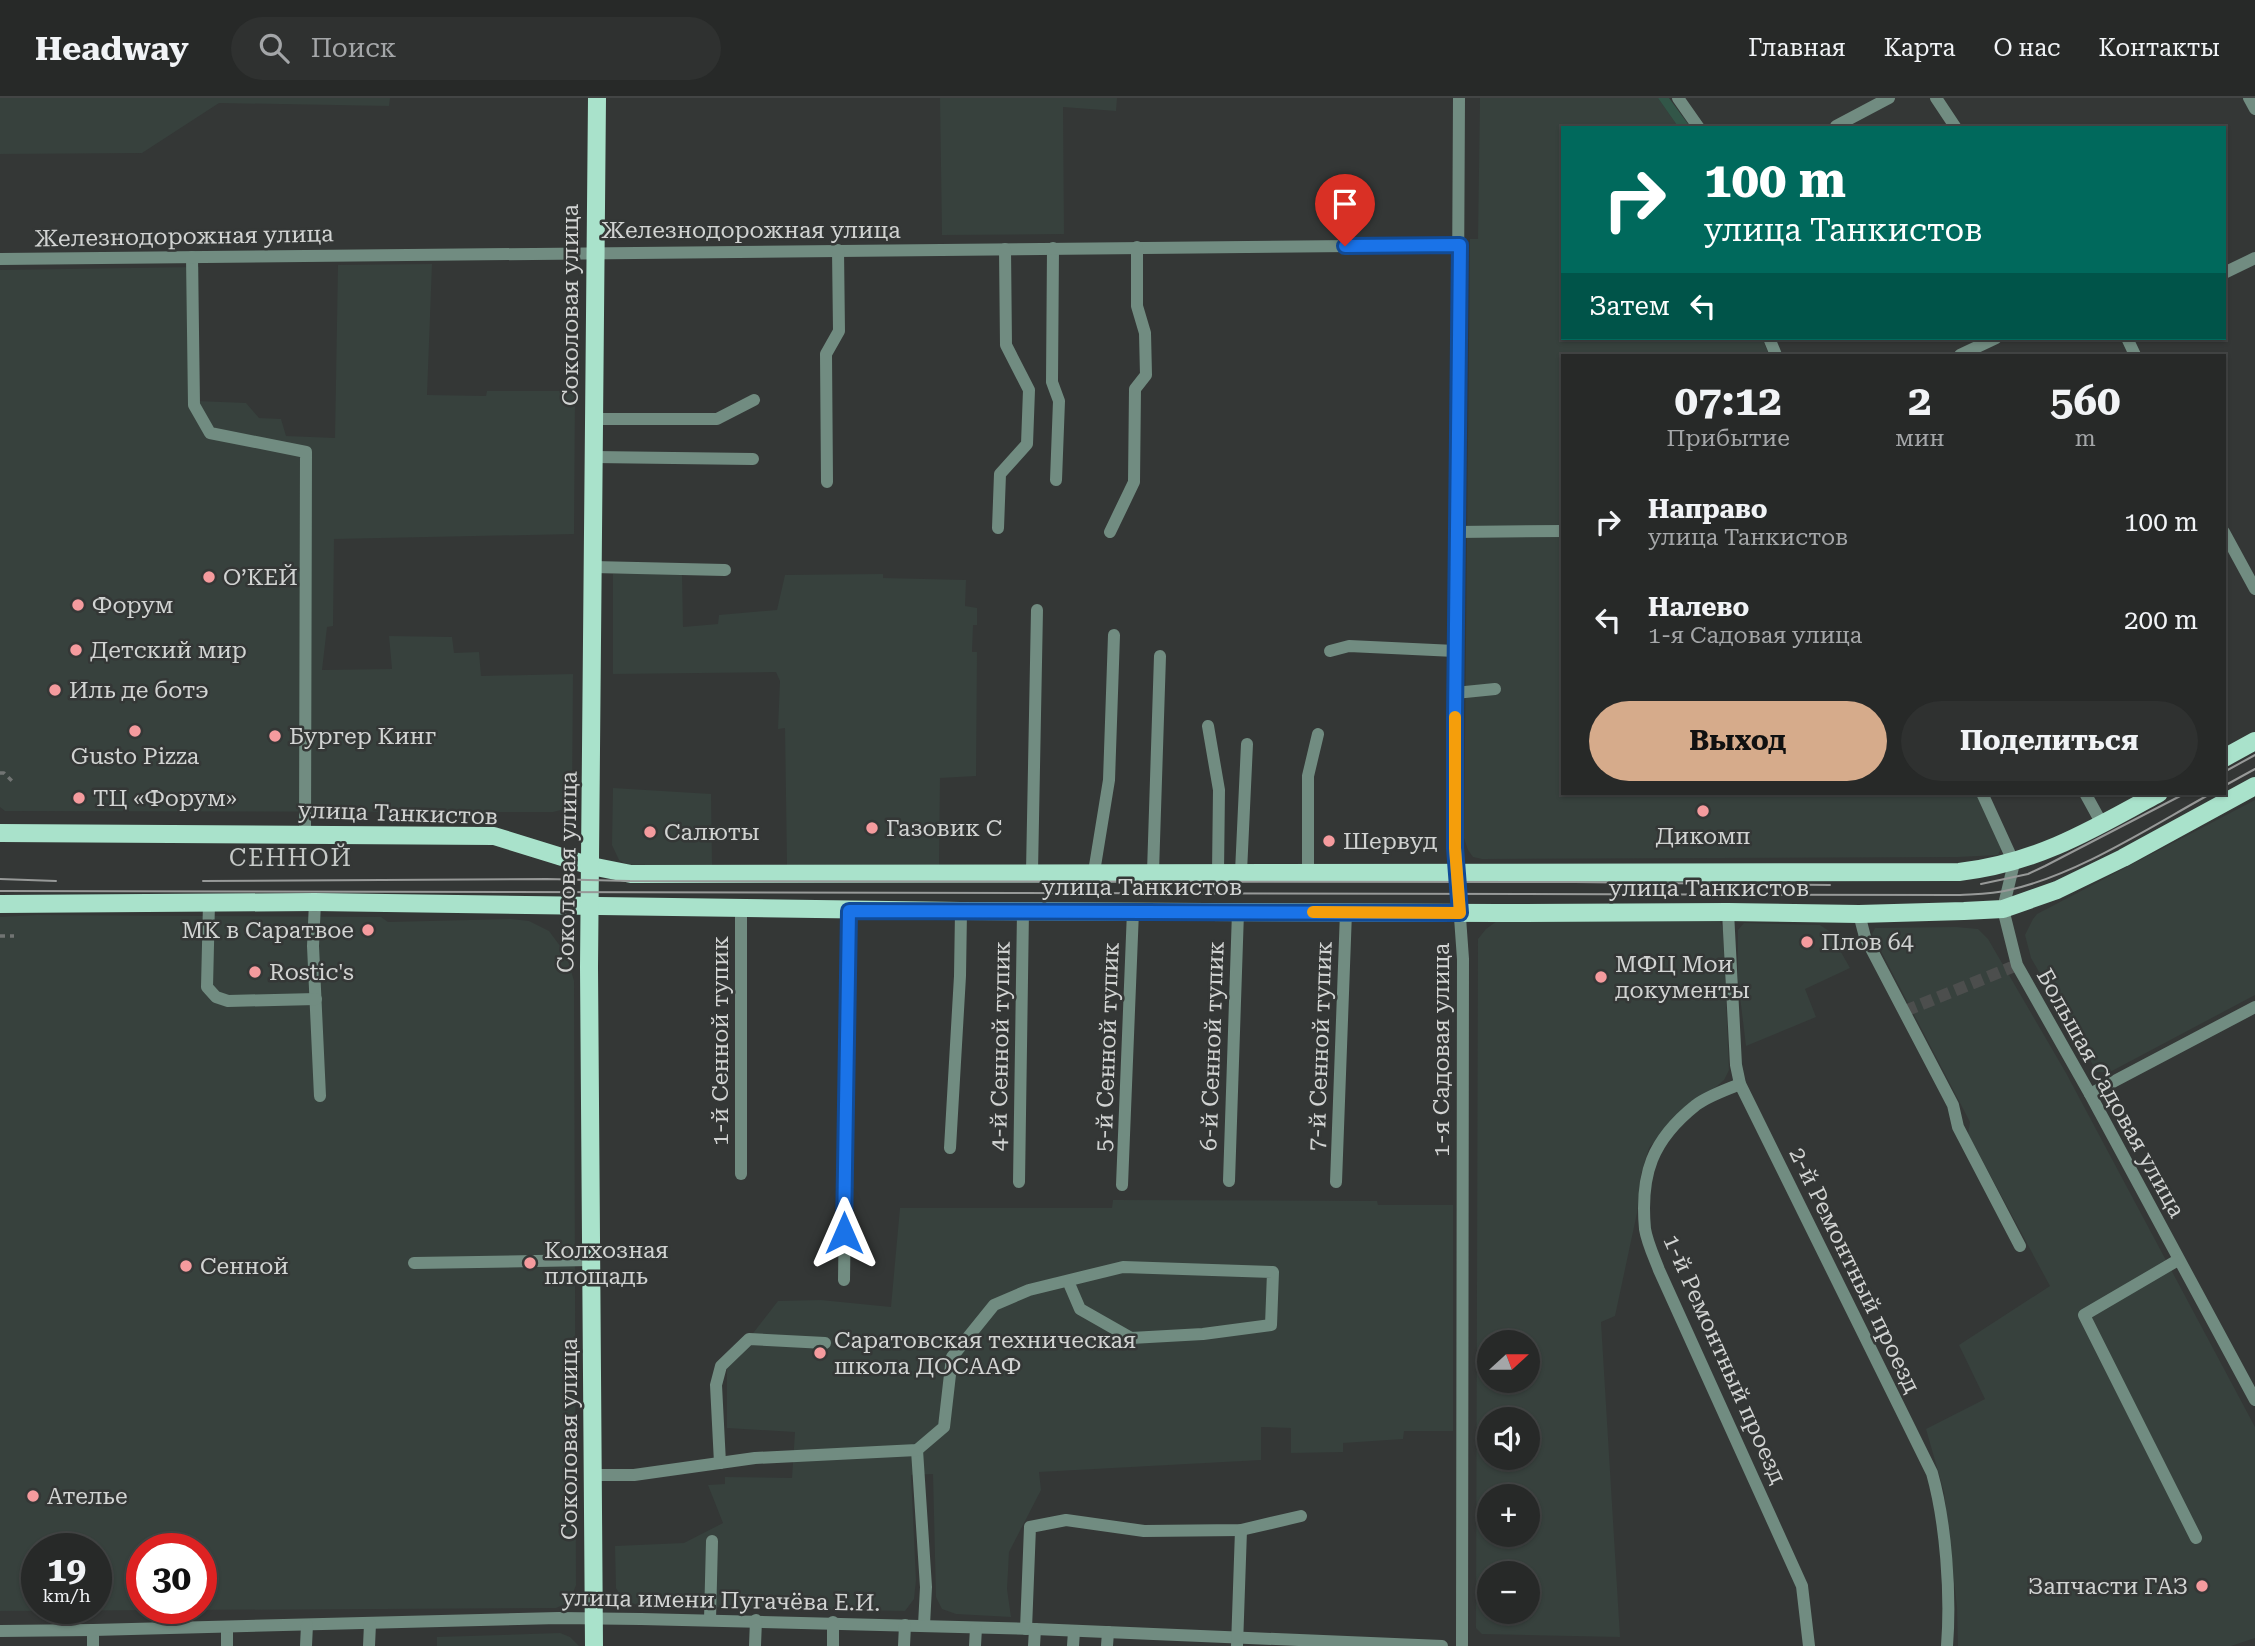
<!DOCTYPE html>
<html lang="ru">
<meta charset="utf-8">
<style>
:root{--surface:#272928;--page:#2f3130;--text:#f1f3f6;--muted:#a4a6a8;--line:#434545;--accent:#d6ab8b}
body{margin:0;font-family:"Roboto Serif",serif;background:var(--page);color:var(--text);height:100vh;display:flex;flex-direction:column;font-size:26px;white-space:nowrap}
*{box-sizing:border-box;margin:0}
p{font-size:23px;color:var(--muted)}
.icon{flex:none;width:38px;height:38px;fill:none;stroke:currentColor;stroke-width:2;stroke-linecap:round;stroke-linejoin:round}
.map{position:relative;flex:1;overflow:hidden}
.sheet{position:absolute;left:1561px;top:256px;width:665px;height:441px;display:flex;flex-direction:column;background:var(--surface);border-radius:0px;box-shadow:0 2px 5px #0004,0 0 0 2px var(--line)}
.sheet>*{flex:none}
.top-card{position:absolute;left:1561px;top:28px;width:665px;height:214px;border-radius:0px;box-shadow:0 2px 5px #0004,0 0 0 2px var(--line);background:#00695c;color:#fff;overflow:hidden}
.needle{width:46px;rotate:69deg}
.tools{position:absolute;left:1477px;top:1232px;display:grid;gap:14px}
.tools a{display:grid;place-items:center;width:63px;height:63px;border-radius:50%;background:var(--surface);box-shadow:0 2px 5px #0004,0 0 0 2px var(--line);font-size:35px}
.speed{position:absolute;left:21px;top:1435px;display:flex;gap:14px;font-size:35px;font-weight:700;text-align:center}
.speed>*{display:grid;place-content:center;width:91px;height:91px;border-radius:50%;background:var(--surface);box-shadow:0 2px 5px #0004,0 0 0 2px var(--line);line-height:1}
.speed small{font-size:18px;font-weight:400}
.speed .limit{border:10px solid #d22;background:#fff;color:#111}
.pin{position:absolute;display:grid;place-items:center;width:60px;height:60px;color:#fff;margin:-72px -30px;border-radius:50% 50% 50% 0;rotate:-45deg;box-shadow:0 0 7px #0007}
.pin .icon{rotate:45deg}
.me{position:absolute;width:77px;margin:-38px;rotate:0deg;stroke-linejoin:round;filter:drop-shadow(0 0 5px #0008)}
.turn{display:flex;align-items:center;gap:24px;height:147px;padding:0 28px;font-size:32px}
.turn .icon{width:91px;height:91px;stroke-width:2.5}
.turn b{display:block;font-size:49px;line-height:60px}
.then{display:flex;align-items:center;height:66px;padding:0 28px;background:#0003;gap:14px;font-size:26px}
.eta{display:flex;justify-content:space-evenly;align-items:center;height:119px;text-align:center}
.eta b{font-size:42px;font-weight:700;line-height:49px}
.cta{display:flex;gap:14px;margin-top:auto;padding:14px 28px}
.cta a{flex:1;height:80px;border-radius:42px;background:var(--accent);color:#111;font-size:28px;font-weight:700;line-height:80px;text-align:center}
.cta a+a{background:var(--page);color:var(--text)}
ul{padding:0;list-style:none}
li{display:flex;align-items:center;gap:21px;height:98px;padding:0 28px}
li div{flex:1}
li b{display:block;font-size:26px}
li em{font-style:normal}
header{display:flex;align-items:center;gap:42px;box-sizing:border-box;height:98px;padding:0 35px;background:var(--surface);border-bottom:2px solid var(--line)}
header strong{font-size:33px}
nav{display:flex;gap:38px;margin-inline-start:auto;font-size:24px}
.search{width:490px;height:63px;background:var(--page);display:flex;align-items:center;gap:18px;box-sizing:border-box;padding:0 24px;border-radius:38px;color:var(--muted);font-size:26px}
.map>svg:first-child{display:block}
.built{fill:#37413d;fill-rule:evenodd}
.green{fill:#325648}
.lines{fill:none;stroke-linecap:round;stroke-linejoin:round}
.minor-tunnel{stroke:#4c4e4d;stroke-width:12;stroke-dasharray:12 6;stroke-linecap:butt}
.path{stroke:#717473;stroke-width:3.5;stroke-dasharray:5 5;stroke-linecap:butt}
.minor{stroke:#718c81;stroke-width:12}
.major{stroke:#a9e2cb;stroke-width:18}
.tram{stroke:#979998;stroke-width:2}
.route-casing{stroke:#114b97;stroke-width:18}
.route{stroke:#1a73e8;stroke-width:12}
.slow{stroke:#f59e0b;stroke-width:12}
.poi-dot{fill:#f59b9e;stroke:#343736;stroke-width:2.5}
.labels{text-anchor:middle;stroke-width:5;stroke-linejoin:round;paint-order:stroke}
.street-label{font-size:23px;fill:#d1d3d2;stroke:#343736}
.poi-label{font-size:23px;fill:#d1d3d2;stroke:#343736;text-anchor:start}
.neighbourhood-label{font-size:24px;letter-spacing:2px;fill:#c5c9c7;stroke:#343736}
</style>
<header>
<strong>Headway</strong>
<div class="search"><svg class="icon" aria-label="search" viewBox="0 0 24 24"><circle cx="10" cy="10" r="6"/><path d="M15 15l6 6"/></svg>Поиск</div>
<nav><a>Главная</a><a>Карта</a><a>О нас</a><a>Контакты</a></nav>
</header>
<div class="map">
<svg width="2255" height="1548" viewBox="0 0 2255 1548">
<rect width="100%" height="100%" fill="#343736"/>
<!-- built -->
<g class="built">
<path d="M0,0H390L389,8L219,5L142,55L0,56Z"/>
<path d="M940,0H1117L1116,13L1063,9L1064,136L942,137Z"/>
<path d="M1480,0H1658L1679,30H1563V240H1762L1769,257H1563V695H1976L2002,748L1998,757L1958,759L1482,761L1473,759L1468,752L1464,740L1470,141H1478Z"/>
<path d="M432,166L427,297L486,298L487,293H575L574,436L334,441L333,528L327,529L322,572L392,571L389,538L452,539L454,555L479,554L481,578L573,576L572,704L565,711L553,714L5,713L0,709V172L199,169L197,303L246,305L259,320L281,321L286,338L335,340L338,167Z"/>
<path d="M613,476H682L683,529L718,526L719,517L777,512L785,477L883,476V480L966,482L965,508L977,510V527H973L972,554H977L976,678L940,680L939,767H787L785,630L778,631L780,583L776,574L613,576Z"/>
<path d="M613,690L711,696L712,767H628L619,762L612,747Z"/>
<path d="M2255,702V897L2110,974H2097L2031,860L2025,837L2033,821L2037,816Z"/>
<path d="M37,817L381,819L388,824L511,821L529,823L549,833L566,856L574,883L576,1487L572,1497L565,1506L556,1510L0,1513V819ZM37,1451H96V1510H37ZM142,1451H201V1510H142Z"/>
<path d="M1711,819L1720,823L1723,831L1729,972L1724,982L1661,1036L1649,1050L1641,1076L1637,1115L1615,1218L1601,1224L1620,1539L1482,1536L1476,1530L1478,841L1486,831L1497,823ZM1489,1244H1528V1283H1489ZM1489,1321H1528V1360H1489ZM1489,1398H1528V1437H1489ZM1489,1475H1528V1514H1489Z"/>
<path d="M1744,825L1820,827L1829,833L1850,870L1805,891L1816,919L1746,948L1738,882V832Z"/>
<path d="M1956,829L1978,831L1988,841L2066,975L2255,1329V1540L2231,1548H1958L1957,1509L1944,1394L1926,1331L1985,1301L1959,1247L2050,1188L1968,1036L1970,1024L1872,836L1875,830Z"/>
<path d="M1113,1102L1377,1103L1378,1107H1453V1333H1404L1403,1341L1343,1345V1354L1291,1355V1330L1261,1329V1362L1039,1374L1041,1392L1009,1454L1007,1491L1011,1519L956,1516L942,1511L936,1499L933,1376L911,1377L916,1482L914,1501L905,1513L640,1508L623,1502L616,1490L615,1448L684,1445L723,1425L708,1387L725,1386V1379L792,1380L795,1334L727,1330V1269L778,1203L821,1202L891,1209L900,1110H1112Z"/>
<path d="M560,1535L570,1539L579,1548H437V1539Z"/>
</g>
<!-- green -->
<path class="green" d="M1658,0H1669L1691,30H1679Z"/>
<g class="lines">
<!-- minor-tunnel -->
<path class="minor-tunnel" d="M1905,913L2017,867"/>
<!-- path -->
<g class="path">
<path d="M0,675H4L14,685"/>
<path d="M0,838H14"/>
</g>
<!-- minor -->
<g class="minor">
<path d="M1459,0L1455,750L1463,861L1462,1548"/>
<path d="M1678,0L1699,30"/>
<path d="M1936,0L1956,30"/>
<path d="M2249,0L2255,11"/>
<path d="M1836,28L1889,0"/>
<path d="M1053,150L1052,284L1059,303L1056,382"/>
<path d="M192,159L194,307L210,335L306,354L305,736"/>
<path d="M0,161L1460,147"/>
<path d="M2224,175L2255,160"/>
<path d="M1769,240L1776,257"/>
<path d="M2127,240L2135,257"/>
<path d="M1960,257L1996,240"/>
<path d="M594,321H717L754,302"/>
<path d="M594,359L753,361"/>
<path d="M827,384L826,256L839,233L838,152"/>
<path d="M998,430L1000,376L1027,346L1029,292L1006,247L1005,151"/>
<path d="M1110,434L1134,384L1135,291L1146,277L1145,235L1137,208V149"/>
<path d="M1456,434L1563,433"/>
<path d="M2224,434L2255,491"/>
<path d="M593,469L725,472"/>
<path d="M1330,553L1349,548L1455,553"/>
<path d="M1455,595L1495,591"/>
<path d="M1208,628L1219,692L1218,774"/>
<path d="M1982,695L2014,765L2003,811L2017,867L2090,996L2255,1302"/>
<path d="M2085,695L2102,726"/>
<path d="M1032,774L1037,512"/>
<path d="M1094,774L1109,682L1114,537"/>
<path d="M1153,774L1160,558"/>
<path d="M1241,774L1247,646"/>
<path d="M1308,776V678L1318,636"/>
<path d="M315,804L313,848L320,998"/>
<path d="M209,805L207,889L216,899L228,903L316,901"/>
<path d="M741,811V1076"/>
<path d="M1728,814L1736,967L1740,986L1932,1375C1946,1425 1951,1496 1947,1548"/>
<path d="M1859,816L1865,839L1953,1007L1958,1029L2020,1148"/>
<path d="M1740,986C1726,992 1708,998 1696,1007C1652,1042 1640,1076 1645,1131C1647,1144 1654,1159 1659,1172L1802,1488L1809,1548"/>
<path d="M2090,996L2255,909"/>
<path d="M950,1050L960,878L961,813"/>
<path d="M1229,1083L1238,814"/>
<path d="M1019,1084L1023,813"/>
<path d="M1336,1084L1346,814"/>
<path d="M1122,1087L1133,813"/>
<path d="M2178,1162L2084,1217L2196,1440"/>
<path d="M414,1165L592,1162"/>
<path d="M844,1182L849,813"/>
<path d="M917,1352L926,1489L924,1527"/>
<path d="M720,1365L716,1287L721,1268L749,1241L825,1245"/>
<path d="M594,1377H634L755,1360L917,1352L944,1329L952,1259L994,1207L1029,1192L1123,1169L1273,1174L1271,1227L1203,1236L1131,1240L1080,1211L1068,1183"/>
<path d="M710,1522L712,1443"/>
<path d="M227,1529V1548"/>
<path d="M1026,1531L1030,1429L1066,1422L1144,1433L1241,1432L1301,1418"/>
<path d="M93,1532V1548"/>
<path d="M0,1533L93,1532L559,1520L641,1521L1035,1531L1442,1548"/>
<path d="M306,1548L307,1527"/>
<path d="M369,1548L370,1526"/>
<path d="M755,1548L756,1522"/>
<path d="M833,1548V1524"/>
<path d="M904,1548L905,1527"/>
<path d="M975,1548L976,1530"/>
<path d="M1034,1548L1035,1531"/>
<path d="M1073,1548L1074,1533"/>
<path d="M1107,1548L1108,1534"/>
<path d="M1237,1548L1241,1432"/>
</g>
<!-- major -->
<g class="major">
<path d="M2224,660L2255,643"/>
<path d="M0,735L494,738L591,768L631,776L1959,774C2037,765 2092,732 2159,695"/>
<path d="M0,806L315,804L961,813L1499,815L1728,814L1859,816L1964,813L2003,811L2057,792L2123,760L2255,688"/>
<path d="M594,1548L589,869L597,0"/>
</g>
<!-- tram -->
<g class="tram">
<path d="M2224,674L2255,657"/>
<path d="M2224,688L2255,671"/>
<path d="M0,781L56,783"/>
<path d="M203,783L547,781L630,783L1575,784L1830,787"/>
<path d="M1981,786L2028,776L2045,768L2186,695"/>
<path d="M0,793L1960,797C1976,796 1993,796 2009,792C2077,777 2150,729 2212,695"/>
</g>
</g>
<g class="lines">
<defs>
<path id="route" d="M844,1135L849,813L1460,815L1455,750V620L1460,147L1345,148"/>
</defs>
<!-- route casing -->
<use href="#route" class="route-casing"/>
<!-- route -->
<use href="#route" class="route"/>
<!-- slow -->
<path class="slow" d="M1313,814L1460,815L1455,750V619"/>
</g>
<!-- markers -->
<g class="poi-dot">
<circle cx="209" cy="479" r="7"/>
<circle cx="78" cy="507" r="7"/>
<circle cx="76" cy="552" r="7"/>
<circle cx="55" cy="592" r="7"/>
<circle cx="135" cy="633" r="7"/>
<circle cx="275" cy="638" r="7"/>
<circle cx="79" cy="700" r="7"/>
<circle cx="1703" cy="713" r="7"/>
<circle cx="872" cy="730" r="7"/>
<circle cx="650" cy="734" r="7"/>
<circle cx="1329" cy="743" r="7"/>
<circle cx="368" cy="832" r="7"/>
<circle cx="1807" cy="844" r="7"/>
<circle cx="255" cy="874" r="7"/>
<circle cx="1601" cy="879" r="7"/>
<circle cx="530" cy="1165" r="7"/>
<circle cx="186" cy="1168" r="7"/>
<circle cx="820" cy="1255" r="7"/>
<circle cx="33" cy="1398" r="7"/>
<circle cx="2202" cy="1488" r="7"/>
</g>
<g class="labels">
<!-- street labels -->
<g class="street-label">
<text x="751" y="140">Железнодорожная улица</text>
<text transform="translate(184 138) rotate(-1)" y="8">Железнодорожная улица</text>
<text transform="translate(570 207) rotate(-90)" y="8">Соколовая улица</text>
<text transform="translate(398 715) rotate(2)" y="8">улица Танкистов</text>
<text transform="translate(567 774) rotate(-89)" y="8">Соколовая улица</text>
<text x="1142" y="797">улица Танкистов</text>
<text x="1709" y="798">улица Танкистов</text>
<text transform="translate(720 943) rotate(-90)" y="8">1-й Сенной тупик</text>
<text transform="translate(1000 948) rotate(-89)" y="8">4-й Сенной тупик</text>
<text transform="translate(1212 948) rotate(-88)" y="8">6-й Сенной тупик</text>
<text transform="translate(1320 948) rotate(-88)" y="8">7-й Сенной тупик</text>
<text transform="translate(1107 949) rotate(-88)" y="8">5-й Сенной тупик</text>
<text transform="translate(1441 952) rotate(-90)" y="8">1-я Садовая улица</text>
<text transform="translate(2111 995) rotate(61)" y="8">Большая Садовая улица</text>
<text transform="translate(1855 1172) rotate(64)" y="8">2-й Ремонтный проезд</text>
<text transform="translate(1725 1261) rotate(66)" y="8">1-й Ремонтный проезд</text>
<text transform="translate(569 1341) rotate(-90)" y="8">Соколовая улица</text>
<text transform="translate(721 1502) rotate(1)" y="8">улица имени Пугачёва Е.И.</text>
</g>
<!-- poi labels -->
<g class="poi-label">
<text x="223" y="487">О’КЕЙ</text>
<text x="92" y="515">Форум</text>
<text x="90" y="560">Детский мир</text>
<text x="69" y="600">Иль де ботэ</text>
<text x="289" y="646">Бургер Кинг</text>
<text x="135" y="666" text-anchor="middle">Gusto Pizza</text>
<text x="93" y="708">ТЦ «Форум»</text>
<text x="886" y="738">Газовик С</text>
<text x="664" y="742">Салюты</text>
<text x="1703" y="746" text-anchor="middle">Дикомп</text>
<text x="1343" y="751">Шервуд</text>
<text x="354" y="840" text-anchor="end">МК в Саратвое</text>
<text x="1821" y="852">Плов 64</text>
<text x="1615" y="874">МФЦ Мои<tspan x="1615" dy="26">документы</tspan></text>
<text x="269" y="882">Rostic's</text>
<text x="544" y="1160">Колхозная<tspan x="544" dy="26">площадь</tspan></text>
<text x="200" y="1176">Сенной</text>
<text x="834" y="1250">Саратовская техническая<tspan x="834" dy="26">школа ДОСААФ</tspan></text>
<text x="47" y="1406">Ателье</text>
<text x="2188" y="1496" text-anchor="end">Запчасти ГАЗ</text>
</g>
<!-- neighbourhood labels -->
<g class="neighbourhood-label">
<text x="291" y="768">СЕННОЙ</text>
</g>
</g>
</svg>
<div class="tools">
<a><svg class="needle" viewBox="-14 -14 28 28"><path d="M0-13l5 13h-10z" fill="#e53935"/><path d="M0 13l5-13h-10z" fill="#a4a6a8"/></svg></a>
<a><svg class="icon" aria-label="sound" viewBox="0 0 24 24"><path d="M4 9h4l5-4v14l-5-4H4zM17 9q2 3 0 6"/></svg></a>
<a>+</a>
<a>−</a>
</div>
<div class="speed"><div>19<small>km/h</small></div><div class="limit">30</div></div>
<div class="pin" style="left:1345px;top:148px;background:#d93025"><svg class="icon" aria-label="arrive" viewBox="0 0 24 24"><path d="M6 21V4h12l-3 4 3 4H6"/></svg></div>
<svg class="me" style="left:844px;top:1135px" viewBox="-20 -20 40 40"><path d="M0-17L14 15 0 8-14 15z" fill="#1a73e8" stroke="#fff" stroke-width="4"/></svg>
<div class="top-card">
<div class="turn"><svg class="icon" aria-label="right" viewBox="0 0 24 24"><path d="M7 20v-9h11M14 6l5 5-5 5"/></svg><div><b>100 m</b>улица Танкистов</div></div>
<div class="then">Затем<svg class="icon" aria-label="left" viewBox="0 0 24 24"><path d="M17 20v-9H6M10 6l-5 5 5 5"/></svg></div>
</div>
<section class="sheet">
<div class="eta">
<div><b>07:12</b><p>Прибытие</p></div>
<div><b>2</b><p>мин</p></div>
<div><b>560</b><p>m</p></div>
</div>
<ul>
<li><svg class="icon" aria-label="right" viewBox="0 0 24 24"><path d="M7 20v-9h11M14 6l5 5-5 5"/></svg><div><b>Направо</b><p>улица Танкистов</p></div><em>100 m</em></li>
<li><svg class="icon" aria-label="left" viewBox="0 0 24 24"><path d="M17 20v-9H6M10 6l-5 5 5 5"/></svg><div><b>Налево</b><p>1-я Садовая улица</p></div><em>200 m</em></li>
</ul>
<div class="cta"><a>Выход</a><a>Поделиться</a></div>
</section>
</div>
